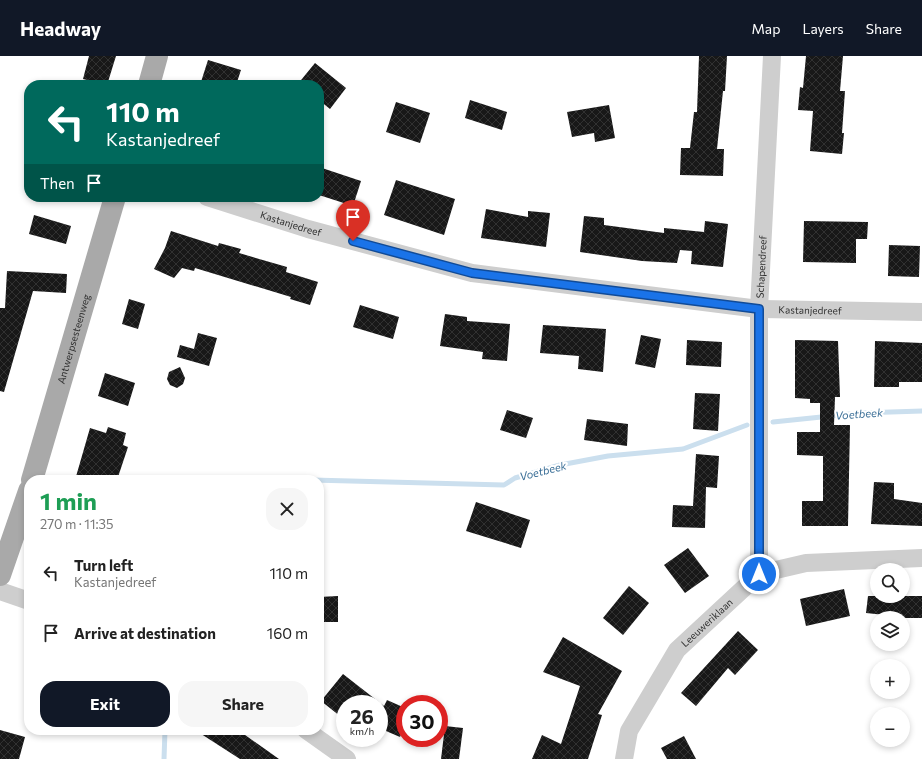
<!DOCTYPE html>
<meta charset="utf-8">
<style>
:root{--surface:#fff;--page:#f6f6f6;--text:#222;--muted:#767676;--accent:#111827}
body{margin:0;font-family:Commissioner,sans-serif;background:var(--page);color:var(--text);height:100vh;display:flex;flex-direction:column;font-size:15px;white-space:nowrap}
*{box-sizing:border-box;margin:0}
p{font-size:13px;color:var(--muted)}
.icon{flex:none;width:22px;height:22px;fill:none;stroke:currentColor;stroke-width:2;stroke-linecap:round;stroke-linejoin:round}
.map{position:relative;flex:1;overflow:hidden}
.panel{position:absolute;left:24px;top:419px;width:300px;height:260px;display:flex;flex-direction:column;background:var(--surface);border-radius:16px;box-shadow:0 2px 6px #0003}
.panel>*{flex:none}
.hud{position:absolute;left:24px;top:24px;width:300px;height:122px;border-radius:16px;box-shadow:0 2px 6px #0003;background:#00695c;color:#fff;overflow:hidden}
.fabs{position:absolute;left:870px;top:507px;display:grid;gap:8px}
.fabs a{display:grid;place-items:center;width:40px;height:40px;border-radius:50%;background:var(--surface);box-shadow:0 2px 6px #0003;font-size:20px}
.speed{position:absolute;left:336px;top:639px;display:flex;gap:8px;font-size:20px;font-weight:700;text-align:center}
.speed>*{display:grid;place-content:center;width:52px;height:52px;border-radius:50%;background:var(--surface);box-shadow:0 2px 6px #0003;line-height:1}
.speed small{font-size:10px;font-weight:400}
.speed .limit{border:6px solid #d22;background:#fff;color:#111}
.pin{position:absolute;display:grid;place-items:center;width:34px;height:34px;color:#fff;margin:-41px -17px;border-radius:50% 50% 50% 0;rotate:-45deg;box-shadow:0 0 4px #0007}
.pin .icon{rotate:45deg}
.me{position:absolute;width:44px;margin:-22px;rotate:0deg;stroke-linejoin:round;filter:drop-shadow(0 0 3px #0008)}
.turn{display:flex;align-items:center;gap:14px;height:84px;padding:0 16px;font-size:18px}
.turn .icon{width:52px;height:52px;stroke-width:2.5}
.turn b{display:block;font-size:28px;line-height:34px}
.then{display:flex;align-items:center;height:38px;padding:0 16px;background:#0003;gap:8px;font-size:15px}
.round{display:grid;place-items:center;flex:none;width:42px;height:42px;border-radius:16px;background:var(--page)}
.summary{display:flex;align-items:center;justify-content:space-between;height:68px;padding:0 16px}
h1{font-size:24px;font-weight:700;line-height:30px;color:#1e9e55}
.action{display:flex;gap:8px;margin-top:auto;padding:8px 16px}
.action a{flex:1;height:46px;border-radius:16px;background:var(--accent);color:#fff;font-size:16px;font-weight:700;line-height:46px;text-align:center}
.action a+a{background:var(--page);color:var(--text)}
ul{padding:0;list-style:none}
li{display:flex;align-items:center;gap:12px;height:60px;padding:0 16px}
li div{flex:1}
li b{display:block;font-size:15px}
li em{font-style:normal}
header{display:flex;align-items:center;gap:24px;box-sizing:border-box;height:56px;padding:0 20px;background:var(--accent);color:#fff}
header strong{font-size:19px}
nav{display:flex;gap:22px;margin-inline-start:auto;font-size:14px}
.map>svg:first-child{display:block}
.lines{fill:none;stroke-linecap:round;stroke-linejoin:round}
.stream{stroke:#cbdfee;stroke-width:5}
.building{fill:url(#building-cross-hatch)}
.minor{stroke:#cecece;stroke-width:18}
.major{stroke:#a9a9a9;stroke-width:22}
.route-casing{stroke:#114b97;stroke-width:10}
.route{stroke:#1a73e8;stroke-width:7}
.labels{text-anchor:middle;stroke-width:4;stroke-linejoin:round;paint-order:stroke}
.street-label{font-size:10px;fill:#313131;stroke:#fff}
.water-label{font-size:11px;font-style:italic;fill:#3b6f97;stroke:#fff}
</style>
<header>
<strong>Headway</strong>
<nav><a>Map</a><a>Layers</a><a>Share</a></nav>
</header>
<div class="map">
<svg width="922" height="703" viewBox="0 0 922 703">
<defs>
<pattern id="building-cross-hatch" width="8" height="8" patternUnits="userSpaceOnUse"><rect width="8" height="8" fill="#181818"/><path d="M0 0l8 8M0 8l8-8" fill="none" stroke="#313131"/></pattern>
</defs>
<rect width="100%" height="100%" fill="#fff"/>
<g class="lines">
<!-- stream -->
<g class="stream">
<path d="M773,366L860,357L922,355"/>
<path d="M312,424L504,429L515,422L560,409L608,400L683,393L747,369"/>
<path d="M164,703L165,674"/>
</g>
</g>
<!-- building -->
<g class="building">
<path d="M89,0H116L107,29L83,23Z"/>
<path d="M699,0H727L725,35H723L717,93H724L723,120L680,119L681,92H690L694,56H697Z"/>
<path d="M806,0H843L840,35H845L842,77H844L842,98L810,95L813,55L798,54L800,31L803,32Z"/>
<path d="M208,4L241,14L236,29H200Z"/>
<path d="M315,7L346,32L330,53L319,44V29H297Z"/>
<path d="M470,44L507,56L502,74L465,62Z"/>
<path d="M396,46L430,57L420,87L386,76Z"/>
<path d="M609,49L615,82L595,86L594,77L572,81L567,56Z"/>
<path d="M319,111L361,125L353,150L319,139Z"/>
<path d="M396,124L455,143L444,179L384,159Z"/>
<path d="M486,153L528,161V155L550,157L546,191L481,182Z"/>
<path d="M34,159L71,170L66,188L29,178Z"/>
<path d="M584,160L604,162V169L664,177V172L704,176L705,165L728,168L723,211L691,208L692,195L680,194L677,207L642,205L580,196Z"/>
<path d="M804,165L868,166L867,183H856V207L803,206Z"/>
<path d="M171,175L218,190L219,187L241,193L239,197L287,211L286,216L318,226L310,249L290,243L291,241L195,212L194,215L182,212L174,222L154,213L165,192Z"/>
<path d="M889,189L920,190L919,221L888,220Z"/>
<path d="M7,215L67,218L66,237L33,235L4,336L0,335V252H5Z"/>
<path d="M129,243L145,248L138,273L122,268Z"/>
<path d="M360,249L399,261L393,283L353,271Z"/>
<path d="M445,258L467,261V265L510,268L507,305L482,303L483,296L440,290Z"/>
<path d="M543,269L606,273L603,316L578,313L579,300L540,297Z"/>
<path d="M198,277L217,282L209,310L177,301L180,289L194,293Z"/>
<path d="M641,279L661,283L655,312L635,308Z"/>
<path d="M687,284L722,286L721,311L686,309Z"/>
<path d="M795,284L838,285L840,341H835L834,369H850L848,470H802V445H823V400L797,399V376H820V347H810V343L795,342Z"/>
<path d="M875,285L922,287V326H899V331H874Z"/>
<path d="M180,311L185,322L183,328L177,332L170,329L167,323L169,316Z"/>
<path d="M105,317L135,327L128,350L98,340Z"/>
<path d="M695,337L720,338L718,375L693,373Z"/>
<path d="M507,354L533,362L526,382L500,374Z"/>
<path d="M587,363L628,368L627,390L584,384Z"/>
<path d="M108,371L126,377L123,389L128,391L117,424H75L90,372L106,377Z"/>
<path d="M696,398L719,400L717,432L706,431L705,472L672,471L673,449L693,450Z"/>
<path d="M874,426L894,427V443L922,447V470L871,468Z"/>
<path d="M476,446L530,464L521,492L466,475Z"/>
<path d="M688,492L709,520L685,537L664,509Z"/>
<path d="M629,530L649,547L623,579L603,562Z"/>
<path d="M844,533L850,560L806,570L800,543Z"/>
<path d="M338,540V566H319V541Z"/>
<path d="M868,540H922V562H884L885,559L866,557Z"/>
<path d="M738,575L758,594L735,619L728,612L696,650L681,637Z"/>
<path d="M563,581L622,615L598,658L602,659L588,703H532L542,679L561,688L580,630L543,616Z"/>
<path d="M343,618L384,650L387,644L405,652V670L400,681L379,672V648H345V664L321,645Z"/>
<path d="M445,670L463,672L459,703H441Z"/>
<path d="M0,674L25,681L19,703H0Z"/>
<path d="M195,674H238L279,703H240Z"/>
<path d="M684,680L696,703H667L661,692Z"/>
</g>
<g class="lines">
<!-- minor -->
<g class="minor">
<path id="s1" d="M207,141L308,173L472,217L759,253L922,256"/>
<path id="s2" d="M759,518V253L772,0"/>
<path d="M0,535L29,545"/>
<path d="M306,674L347,703"/>
<path id="s3" d="M624,703L629,675L677,594L759,518L806,507L922,502"/>
</g>
<!-- major -->
<g class="major">
<path d="M149,29L157,0"/>
<path id="s4" d="M32,424L115,141"/>
<path d="M0,519L29,435"/>
</g>
</g>
<g class="lines">
<defs>
<path id="route" d="M353,185L472,217L759,253V518"/>
</defs>
<!-- route casing -->
<use href="#route" class="route-casing"/>
<!-- route -->
<use href="#route" class="route"/>
</g>
<g class="labels">
<!-- street labels -->
<g class="street-label">
<text dy="4" stroke="none"><textPath href="#s1" startOffset="88">Kastanjedreef</textPath></text>
<text dy="4" stroke="none"><textPath href="#s2" startOffset="307">Schapendreef</textPath></text>
<text dy="4" stroke="none"><textPath href="#s1" startOffset="616">Kastanjedreef</textPath></text>
<text dy="4" stroke="none"><textPath href="#s4" startOffset="147">Antwerpsesteenweg</textPath></text>
<text dy="4" stroke="none"><textPath href="#s3" startOffset="163">Leeuweriklaan</textPath></text>
</g>
<!-- water labels -->
<g class="water-label">
<text transform="translate(859 358) rotate(-4)" y="4">Voetbeek</text>
<text transform="translate(543 415) rotate(-14)" y="4">Voetbeek</text>
</g>
</g>
</svg>
<div class="fabs">
<a><svg class="icon" aria-label="search" viewBox="0 0 24 24"><circle cx="10" cy="10" r="6"/><path d="M15 15l6 6"/></svg></a>
<a><svg class="icon" aria-label="layers" viewBox="0 0 24 24"><path d="M12 4l9 5-9 5-9-5zM3 14l9 5 9-5"/></svg></a>
<a>+</a>
<a>−</a>
</div>
<div class="speed"><div>26<small>km/h</small></div><div class="limit">30</div></div>
<div class="pin" style="left:353px;top:185px;background:#d93025"><svg class="icon" aria-label="arrive" viewBox="0 0 24 24"><path d="M6 21V4h12l-3 4 3 4H6"/></svg></div>
<svg class="me" style="left:759px;top:518px" viewBox="-20 -20 40 40"><circle r="17" fill="#1a73e8" stroke="#fff" stroke-width="3"/><path d="M0-11L8 9 0 5-8 9z" fill="#fff"/></svg>
<div class="hud">
<div class="turn"><svg class="icon" aria-label="left" viewBox="0 0 24 24"><path d="M17 20v-9H6M10 6l-5 5 5 5"/></svg><div><b>110 m</b>Kastanjedreef</div></div>
<div class="then">Then<svg class="icon" aria-label="arrive" viewBox="0 0 24 24"><path d="M6 21V4h12l-3 4 3 4H6"/></svg></div>
</div>
<section class="panel">
<div class="summary"><div><h1>1 min</h1><p>270 m · 11:35</p></div><a class="round"><svg class="icon" aria-label="close" viewBox="0 0 24 24"><path d="M6 6l12 12M18 6L6 18"/></svg></a></div>
<ul>
<li><svg class="icon" aria-label="left" viewBox="0 0 24 24"><path d="M17 20v-9H6M10 6l-5 5 5 5"/></svg><div><b>Turn left</b><p>Kastanjedreef</p></div><em>110 m</em></li>
<li><svg class="icon" aria-label="arrive" viewBox="0 0 24 24"><path d="M6 21V4h12l-3 4 3 4H6"/></svg><div><b>Arrive at destination</b></div><em>160 m</em></li>
</ul>
<div class="action"><a>Exit</a><a>Share</a></div>
</section>
</div>
